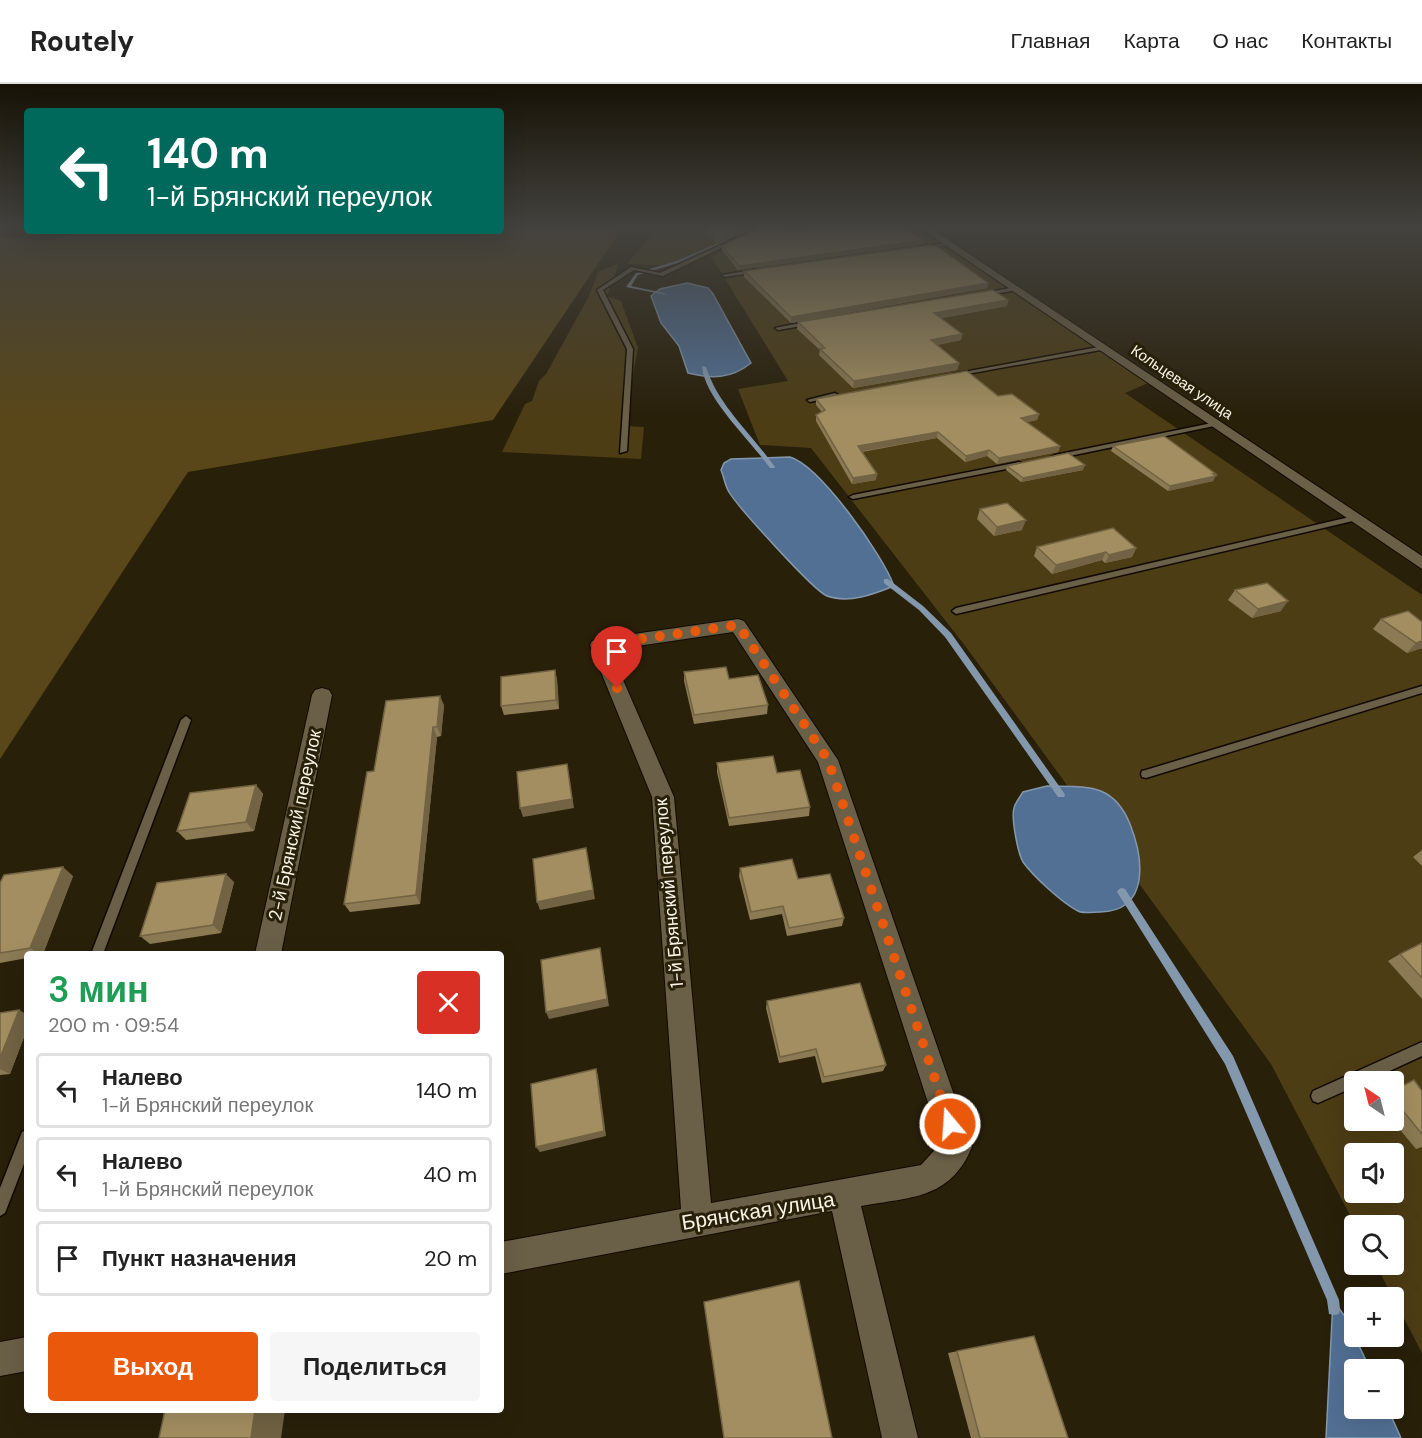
<!DOCTYPE html>
<html lang="ru">
<meta charset="utf-8">
<style>
:root{--surface:#fff;--page:#f6f6f6;--text:#222;--muted:#767676;--line:#e0e0e0;--accent:#ea580c}
body{margin:0;font-family:"DM Sans",sans-serif;background:var(--page);color:var(--text);height:100vh;display:flex;flex-direction:column;font-size:22px;white-space:nowrap}
*{box-sizing:border-box;margin:0}
p{font-size:20px;color:var(--muted)}
.icon{flex:none;width:33px;height:33px;fill:none;stroke:currentColor;stroke-width:2;stroke-linecap:round;stroke-linejoin:round}
.map{position:relative;flex:1;overflow:hidden}
.side{position:absolute;left:24px;top:867px;width:480px;height:462px;display:flex;flex-direction:column;background:var(--surface);border-radius:6px;box-shadow:0 6px 24px #0002}
.side>*{flex:none}
.banner{position:absolute;left:24px;top:24px;width:480px;height:126px;border-radius:6px;box-shadow:0 6px 24px #0002;background:#00695c;color:#fff;overflow:hidden}
.needle{width:39px;rotate:325deg}
.fabs{position:absolute;left:1344px;top:987px;display:grid;gap:12px}
.fabs a{display:grid;place-items:center;width:60px;height:60px;border-radius:6px;background:var(--surface);box-shadow:0 6px 24px #0002;font-size:30px}
.pin{position:absolute;display:grid;place-items:center;width:51px;height:51px;color:#fff;margin:-62px -26px;border-radius:50% 50% 50% 0;rotate:-45deg;box-shadow:0 0 6px #0007}
.pin .icon{rotate:45deg}
.me{position:absolute;width:66px;margin:-33px;rotate:342deg;stroke-linejoin:round;filter:drop-shadow(0 0 4px #0008)}
.turn{display:flex;align-items:center;gap:21px;height:126px;padding:0 24px;font-size:27px}
.turn .icon{width:78px;height:78px;stroke-width:2.5}
.turn b{display:block;font-size:42px;line-height:51px}
.round{display:grid;place-items:center;flex:none;width:63px;height:63px;border-radius:6px;background:var(--page)}
.overview{display:flex;align-items:center;justify-content:space-between;height:102px;padding:0 24px}
h1{font-size:36px;font-weight:600;line-height:45px;color:#1e9e55}
.action{display:flex;gap:12px;margin-top:auto;padding:12px 24px}
.action a{flex:1;height:69px;border-radius:6px;background:var(--accent);color:#fff;font-size:24px;font-weight:600;line-height:69px;text-align:center}
.action a+a{background:var(--page);color:var(--text)}
ul{padding:0;list-style:none}
li{display:flex;align-items:center;gap:18px;height:75px;margin:0 12px 9px;padding:0 12px;border:3px solid var(--line);border-radius:6px}
li div{flex:1}
li b{display:block;font-size:22px}
li em{font-style:normal}
header{display:flex;align-items:center;gap:36px;box-sizing:border-box;height:84px;padding:0 30px;background:var(--surface);border-bottom:2px solid var(--line)}
header strong{font-size:28px}
nav{display:flex;gap:33px;margin-inline-start:auto;font-size:21px}
.map>svg:first-child{display:block}
.green{fill:#4d3d15;fill-rule:evenodd}
.forest{fill:#594719}
.water{fill:#527094;stroke:#8498ad;stroke-width:1.5}
.lines{fill:none;stroke-linecap:round;stroke-linejoin:round}
.stream{fill:#8498ad;fill-rule:evenodd}
.service-casing{stroke:#120a00;stroke-width:3}
.minor-casing{stroke:#120a00;stroke-width:2}
.service{fill:#6a5f47;fill-rule:evenodd}
.minor{fill:#6a5f47;fill-rule:evenodd}
.wall{fill:#8b7a53}
.shaded-wall{fill:#716343}
.building{fill:#a28e60;stroke:#716343;stroke-width:1.5}
.route{stroke:#ea580c;stroke-width:10;stroke-dasharray:0 18}
.labels{text-anchor:middle;stroke-width:6;stroke-linejoin:round;paint-order:stroke}
.far-street-label{font-size:15px;fill:#f9f4e6;stroke:#29200a}
.street-label{font-size:18px;fill:#f9f4e6;stroke:#29200a}
.near-street-label{font-size:21px;fill:#f9f4e6;stroke:#29200a}
</style>
<header>
<strong>Routely</strong>
<nav><a>Главная</a><a>Карта</a><a>О нас</a><a>Контакты</a></nav>
</header>
<div class="map">
<svg width="1422" height="1354" viewBox="0 0 1422 1354">
<rect width="100%" height="100%" fill="#29200a"/>
<!-- green -->
<g class="green">
<path d="M657,144H748L673,178L659,181L627,180Z"/>
<path d="M771,144H917L1148,299L1125,309L1422,511V1269L1376,1181L1394,1180V1142L1355,1141L1271,980L966,563L811,364L760,361L738,305L788,297L711,172ZM1354,998H1394V1036H1354ZM1354,1070H1394V1108H1354Z"/>
<path d="M619,179L607,212L621,217L638,264L623,342L644,343L641,375L502,368L525,320L532,317L539,297L546,290L588,214L598,188Z"/>
</g>
<!-- forest -->
<path class="forest" d="M501,144H622L493,336L188,388L0,675V153L53,156L82,147H501Z"/>
<!-- water -->
<g class="water">
<path d="M687,199L708,204L713,210L751,279C731,295 712,295 688,289L679,262L661,239L651,212L660,205Z"/>
<path d="M790,373C820,382 883,471 894,502C874,510 849,520 827,512C814,507 737,422 729,408C725,402 724,393 721,386L724,379L731,375Z"/>
<path d="M1047,702C1086,703 1113,698 1130,740C1143,773 1151,827 1100,828C1093,828 1083,830 1078,827C1062,819 1033,792 1023,778C1018,770 1011,734 1014,724C1015,719 1020,713 1023,708Z"/>
<path d="M1333,1216L1346,1234L1370,1285L1354,1286V1324L1388,1325L1401,1354H1326Z"/>
</g>
<g class="lines">
<!-- stream -->
<g class="stream">
<path d="M724,156L727,157L678,179L638,191L631,202L664,209L666,211L626,203L636,189L676,177Z"/>
<path d="M702,282L706,283C719,323 752,350 775,383L774,384H770C751,357 704,314 702,282Z"/>
<path d="M884,495H888L923,522L951,549L1064,709L1065,711L1064,713H1058L945,553L919,526L884,499Z"/>
<path d="M1122,804L1125,805L1233,972L1339,1216L1340,1225L1339,1230L1334,1231L1329,1230L1327,1216L1225,980L1119,811L1117,808L1119,805Z"/>
</g>
<defs>
<g id="service">
<path d="M758,144H763L663,192L634,186L603,206L633,265L627,367L620,369L627,265L597,206L631,183L660,189Z"/>
<path d="M948,159L950,161L921,164L919,163Z"/>
<path d="M757,185L759,188L725,193L722,191Z"/>
<path d="M1015,203L1017,206L983,212L980,210Z"/>
<path d="M811,237L813,238V240L778,246L775,244Z"/>
<path d="M1104,262L1107,264L1106,265L956,292L953,290Z"/>
<path d="M835,309L838,311L837,312L810,318L807,316Z"/>
<path d="M1217,338L1219,339V341L1055,375L1051,373L1055,371Z"/>
<path d="M1019,378L1023,380L1022,382L853,415L849,413L853,411Z"/>
<path d="M1354,432H1357V436L956,530L952,527L956,524Z"/>
<path d="M1422,602V609L1146,694L1142,693L1141,690L1142,687L1146,686Z"/>
<path d="M186,632L191,636L103,870H91L181,636Z"/>
<path d="M1422,958V972L1366,998H1354V1003L1318,1019L1313,1017L1311,1012L1313,1007Z"/>
<path d="M27,1046V1072L5,1129L0,1132V1104L22,1048Z"/>
</g>
<g id="minor">
<path d="M920,144H930L1422,472V485Z"/>
<path d="M738,535L744,537L838,676L972,1063C950,1116 910,1113 861,1122L918,1354H882L832,1127L501,1190V1158L681,1125L652,713L590,561L592,557L599,555ZM733,548L818,678L941,1059L921,1081L711,1119L674,713L610,566Z"/>
<path d="M322,604L329,606L332,611L281,870H255L312,611L315,606Z"/>
<path d="M27,1253V1287L0,1292V1258Z"/>
</g>
</defs>
<!-- service casing -->
<use href="#service" class="service-casing"/>
<!-- minor casing -->
<use href="#minor" class="minor-casing"/>
<!-- service -->
<use href="#service" class="service"/>
<!-- minor -->
<use href="#minor" class="minor"/>
</g>
<!-- wall -->
<g class="wall">
<path d="M754,144L717,160L708,150V146Z"/>
<path d="M793,147L923,160L738,186L722,166V162Z"/>
<path d="M744,187L988,199L987,204L791,239L744,193Z"/>
<path d="M1008,216L1007,222L941,234L962,250L961,256L937,261L959,279L957,286L853,304L819,271L820,266L797,245L798,238Z"/>
<path d="M998,312L1039,330L1037,336L1027,338L1060,362L1058,368L997,380L987,372L965,378L937,354L862,368L876,396L852,400L816,337V331L822,328L816,321V315Z"/>
<path d="M1113,362L1216,390L1213,397L1168,407L1111,367Z"/>
<path d="M1007,382L1083,386L1021,398L1006,386Z"/>
<path d="M980,425L1022,446L994,452L977,435Z"/>
<path d="M1037,463L1136,464L1132,473L1105,479L1102,476L1052,490L1034,472Z"/>
<path d="M1235,506L1281,527L1252,534L1228,516Z"/>
<path d="M1381,535L1422,564L1407,569L1373,545Z"/>
<path d="M555,586L557,596L559,625L504,631L501,622Z"/>
<path d="M684,588L729,595L768,621L767,630L694,640L684,597Z"/>
<path d="M444,621L441,652L437,653L420,820L350,828L344,820Z"/>
<path d="M717,679L777,689L810,723L809,732L729,742L717,688Z"/>
<path d="M256,701L263,710L254,747L186,756L177,747Z"/>
<path d="M1422,766V782L1413,773Z"/>
<path d="M740,784L798,795L844,834L842,842L787,852L782,830L750,836L739,792Z"/>
<path d="M73,792L43,870H27V874L0,879V799Z"/>
<path d="M234,798L221,849L150,860L140,852Z"/>
<path d="M1422,859V915L1388,877L1400,870Z"/>
<path d="M767,917L886,981L883,987L822,999L815,972L779,979L766,924Z"/>
<path d="M19,926L27,931V945L10,990L0,991V929Z"/>
<path d="M1414,996L1422,1007V1063L1416,1065L1392,1036H1394V1006Z"/>
<path d="M1034,1252L1068,1354H971L948,1269Z"/>
</g>
<!-- shaded-wall -->
<g class="shaded-wall">
<path d="M745,144H754L717,160V157Z"/>
<path d="M924,156L923,160L738,186L739,182Z"/>
<path d="M988,199L987,204L791,239V233Z"/>
<path d="M1008,216L1007,222L933,236L934,229Z"/>
<path d="M962,250L961,256L930,262L931,256Z"/>
<path d="M959,279L957,286L853,304L854,297Z"/>
<path d="M1039,330L1037,336L1019,340L1021,334Z"/>
<path d="M938,348L937,354L857,368L858,362Z"/>
<path d="M1060,362L1058,368L997,380L999,374Z"/>
<path d="M989,366L987,372L965,378L966,372Z"/>
<path d="M1085,381L1083,386L1021,398L1023,394Z"/>
<path d="M877,390L876,396L852,400L853,394Z"/>
<path d="M1216,390L1213,397L1168,407L1170,402Z"/>
<path d="M1026,436L1022,446L994,452L997,443Z"/>
<path d="M1136,464L1132,473L1105,479L1109,471Z"/>
<path d="M1106,468L1102,476L1052,490L1056,481Z"/>
<path d="M1288,517L1281,527L1252,534L1258,525Z"/>
<path d="M1422,557V564L1407,569L1416,559Z"/>
<path d="M555,586L557,596L559,625L556,616Z"/>
<path d="M440,612L444,621L441,652L437,643Z"/>
<path d="M433,643L437,653L420,820L416,811Z"/>
<path d="M567,680L574,724L523,733L520,724Z"/>
<path d="M256,701L263,710L254,747L246,738Z"/>
<path d="M586,764L595,815L540,826L537,818Z"/>
<path d="M63,783L73,792L43,870H39L30,864Z"/>
<path d="M226,790L234,798L221,849L213,841Z"/>
<path d="M600,864L609,922L549,935L546,928Z"/>
<path d="M19,926L27,931V945L10,990L0,985V974Z"/>
<path d="M596,985L598,991L606,1052L540,1068L536,1063Z"/>
<path d="M255,1326H285L281,1354H251Z"/>
</g>
<!-- building -->
<g class="building">
<path d="M714,144H745L717,157L708,146Z"/>
<path d="M760,144H777L793,147L821,144H903L924,156L739,182L722,162Z"/>
<path d="M931,161L938,163L988,199L791,233L744,187Z"/>
<path d="M993,206L1008,216L934,229L962,250L931,256L959,279L854,297L820,265L825,264L798,238Z"/>
<path d="M967,287L998,312L1012,310L1039,330L1021,334L1060,362L999,374L989,366L966,372L938,348L858,362L877,390L853,394L816,331L825,326L816,315Z"/>
<path d="M1164,352L1216,390H1213L1216,392L1170,402L1113,362Z"/>
<path d="M1068,369L1085,381L1023,394L1007,382Z"/>
<path d="M1007,419L1026,436L997,443L980,425Z"/>
<path d="M1113,444L1136,464L1109,471L1106,468L1056,481L1037,463Z"/>
<path d="M1267,499L1288,517L1258,525L1235,506Z"/>
<path d="M1408,527L1422,538V557L1416,559L1381,535Z"/>
<path d="M726,583L729,595L758,591L768,621L694,631L684,588Z"/>
<path d="M555,586L556,616L501,622V593Z"/>
<path d="M440,612L437,643H433L416,811L344,820L367,688L374,687L386,617Z"/>
<path d="M773,672L777,689L800,686L810,723L729,734L717,679Z"/>
<path d="M567,680L572,715L520,724L517,688Z"/>
<path d="M256,701L246,738L177,747L190,709Z"/>
<path d="M586,764L593,806L537,818L533,775Z"/>
<path d="M792,775L798,795L830,790L844,834L789,844L783,822L751,828L740,784Z"/>
<path d="M63,783L30,864L0,869V799L4,791Z"/>
<path d="M226,790L213,841L140,852L157,799Z"/>
<path d="M1422,859V894L1400,870Z"/>
<path d="M600,864L607,915L546,928L541,876Z"/>
<path d="M860,899L886,981L824,993L816,965L780,973L767,917Z"/>
<path d="M19,926L0,974V929Z"/>
<path d="M596,985L604,1047L536,1063L531,1000Z"/>
<path d="M1414,996L1422,1007V1050L1394,1016V1006Z"/>
<path d="M799,1197L832,1354H724L704,1218Z"/>
<path d="M1034,1252L1068,1354H980L957,1267Z"/>
<path d="M165,1326H255L251,1354H159Z"/>
</g>
<!-- sky -->
<linearGradient id="sky" x2="0" y2="1"><stop stop-color="#171206"/><stop offset="0.43" stop-color="#43423e"/><stop offset="1" stop-color="#43423e" stop-opacity="0"/></linearGradient>
<rect width="1422" height="333" fill="url(#sky)"/>
<g class="lines">
<!-- route -->
<path class="route" d="M617,604L599,561L738,541L828,676L950,1040"/>
</g>
<g class="labels">
<!-- far-street labels -->
<g class="far-street-label">
<text transform="translate(1182 298) rotate(34)" y="5">Кольцевая улица</text>
</g>
<!-- street labels -->
<g class="street-label">
<text transform="translate(295 741) rotate(-78)" y="6">2-й Брянский переулок</text>
<text transform="translate(669 809) rotate(-95)" y="6">1-й Брянский переулок</text>
</g>
<!-- near-street labels -->
<g class="near-street-label">
<text transform="translate(758 1127) rotate(-9)" y="7">Брянская улица</text>
</g>
</g>
</svg>
<div class="fabs">
<a><svg class="needle" viewBox="-14 -14 28 28"><path d="M0-13l5 13h-10z" fill="#e53935"/><path d="M0 13l5-13h-10z" fill="#767676"/></svg></a>
<a><svg class="icon" aria-label="sound" viewBox="0 0 24 24"><path d="M4 9h4l5-4v14l-5-4H4zM17 9q2 3 0 6"/></svg></a>
<a><svg class="icon" aria-label="search" viewBox="0 0 24 24"><circle cx="10" cy="10" r="6"/><path d="M15 15l6 6"/></svg></a>
<a>+</a>
<a>−</a>
</div>
<div class="pin" style="left:617px;top:604px;background:#d93025"><svg class="icon" aria-label="arrive" viewBox="0 0 24 24"><path d="M6 21V4h12l-3 4 3 4H6"/></svg></div>
<svg class="me" style="left:950px;top:1040px" viewBox="-20 -20 40 40"><circle r="17" fill="#ea580c" stroke="#fff" stroke-width="3"/><path d="M0-11L8 9 0 5-8 9z" fill="#fff"/></svg>
<div class="banner">
<div class="turn"><svg class="icon" aria-label="left" viewBox="0 0 24 24"><path d="M17 20v-9H6M10 6l-5 5 5 5"/></svg><div><b>140 m</b>1-й Брянский переулок</div></div>
</div>
<section class="side">
<div class="overview"><div><h1>3 мин</h1><p>200 m · 09:54</p></div><a class="round" style="background:#d93025;color:#fff"><svg class="icon" aria-label="close" viewBox="0 0 24 24"><path d="M6 6l12 12M18 6L6 18"/></svg></a></div>
<ul>
<li><svg class="icon" aria-label="left" viewBox="0 0 24 24"><path d="M17 20v-9H6M10 6l-5 5 5 5"/></svg><div><b>Налево</b><p>1-й Брянский переулок</p></div><em>140 m</em></li>
<li><svg class="icon" aria-label="left" viewBox="0 0 24 24"><path d="M17 20v-9H6M10 6l-5 5 5 5"/></svg><div><b>Налево</b><p>1-й Брянский переулок</p></div><em>40 m</em></li>
<li><svg class="icon" aria-label="arrive" viewBox="0 0 24 24"><path d="M6 21V4h12l-3 4 3 4H6"/></svg><div><b>Пункт назначения</b></div><em>20 m</em></li>
</ul>
<div class="action"><a>Выход</a><a>Поделиться</a></div>
</section>
</div>
